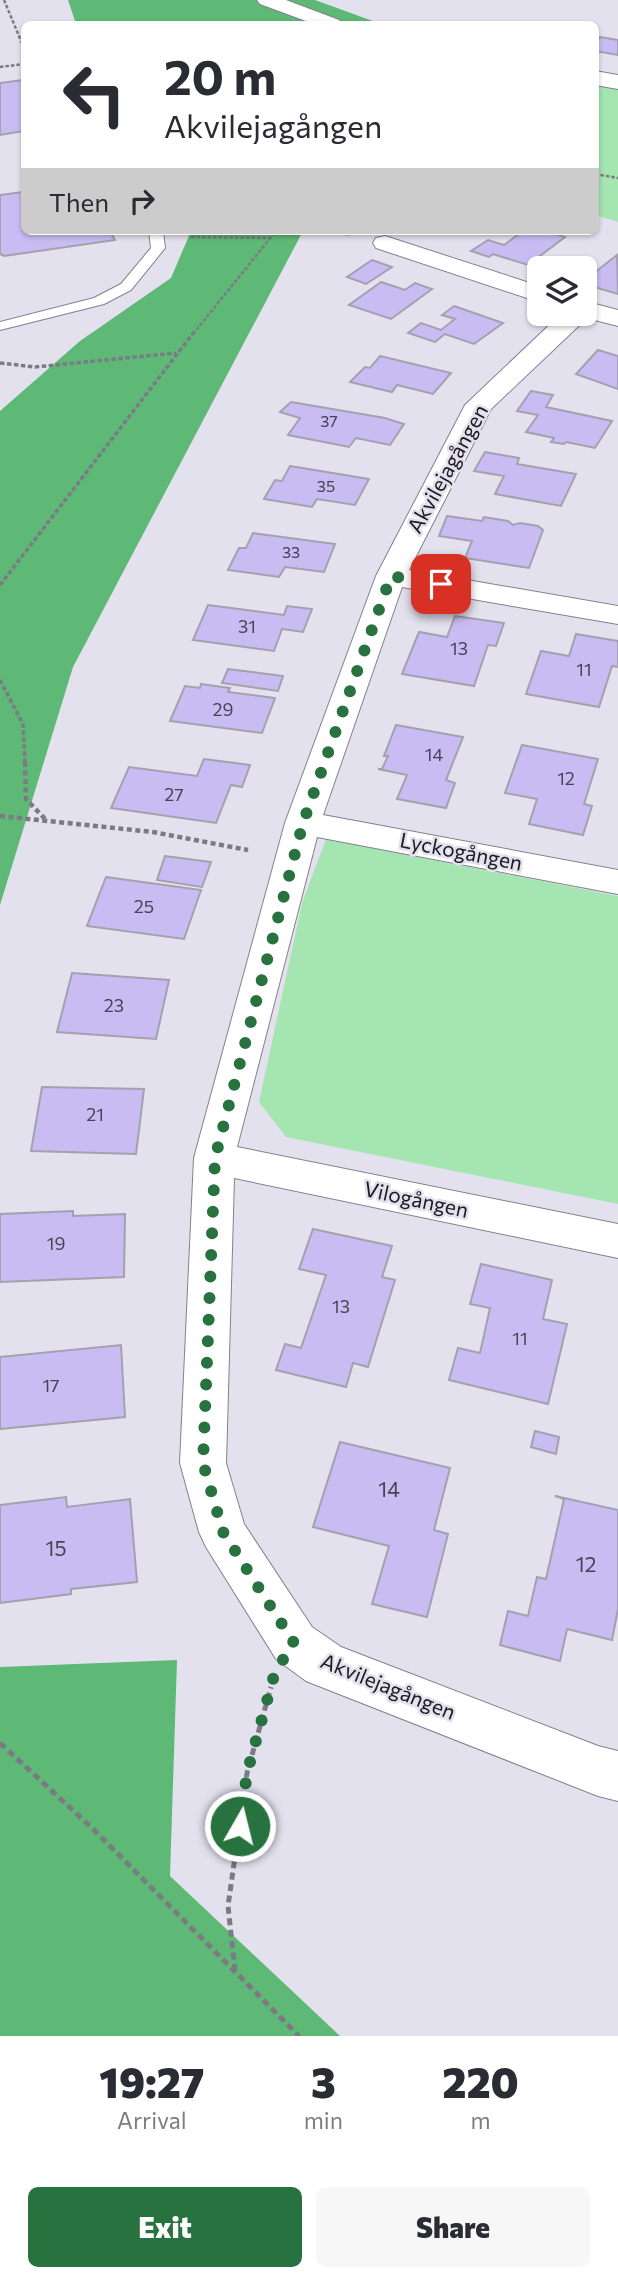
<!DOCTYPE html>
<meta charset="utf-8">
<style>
:root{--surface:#fff;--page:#f7f7f7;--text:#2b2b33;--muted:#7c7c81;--accent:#287240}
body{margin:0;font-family:Commissioner,sans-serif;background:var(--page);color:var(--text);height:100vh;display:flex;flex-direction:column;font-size:26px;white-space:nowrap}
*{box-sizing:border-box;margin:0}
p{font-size:23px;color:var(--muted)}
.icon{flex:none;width:38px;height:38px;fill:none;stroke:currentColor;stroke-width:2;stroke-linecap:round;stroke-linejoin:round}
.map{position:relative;height:2036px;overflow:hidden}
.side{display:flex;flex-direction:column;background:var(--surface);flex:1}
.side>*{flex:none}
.hud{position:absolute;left:21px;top:21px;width:578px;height:214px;border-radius:10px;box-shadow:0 2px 5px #0004;background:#fff;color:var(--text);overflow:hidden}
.fabs{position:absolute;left:527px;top:256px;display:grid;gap:14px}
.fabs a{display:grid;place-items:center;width:70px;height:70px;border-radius:10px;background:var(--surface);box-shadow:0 2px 5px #0004;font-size:35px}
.pin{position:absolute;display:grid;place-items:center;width:60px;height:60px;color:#fff;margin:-30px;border-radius:14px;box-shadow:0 4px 10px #0006}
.me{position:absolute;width:77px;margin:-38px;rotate:8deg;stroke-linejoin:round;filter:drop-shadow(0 0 5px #0008)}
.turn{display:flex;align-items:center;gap:24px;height:147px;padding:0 28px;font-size:32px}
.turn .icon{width:91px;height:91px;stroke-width:2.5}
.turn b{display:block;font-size:49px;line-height:60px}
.then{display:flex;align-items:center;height:66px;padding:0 28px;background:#0003;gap:14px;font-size:26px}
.eta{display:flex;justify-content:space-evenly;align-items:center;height:119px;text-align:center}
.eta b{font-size:42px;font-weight:800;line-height:49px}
.button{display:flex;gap:14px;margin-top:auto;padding:14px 28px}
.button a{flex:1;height:80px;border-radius:10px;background:var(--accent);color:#fff;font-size:28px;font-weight:800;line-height:80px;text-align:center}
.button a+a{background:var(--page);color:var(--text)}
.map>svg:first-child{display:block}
.green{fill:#a4e5b2}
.forest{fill:#5eb977}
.building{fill:#c9bcf3;stroke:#a3a1ae;stroke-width:2}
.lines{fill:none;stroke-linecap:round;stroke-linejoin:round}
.service-casing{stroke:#83818d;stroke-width:2}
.minor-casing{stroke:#83818d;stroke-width:2}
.path-far3{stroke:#7c7a83;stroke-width:2.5;stroke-dasharray:3.5 2;stroke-linecap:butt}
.path-far2{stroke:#7c7a83;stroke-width:3.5;stroke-dasharray:4.5 2.5;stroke-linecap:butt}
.path-far1{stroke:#7c7a83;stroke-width:4.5;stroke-dasharray:5 3.5;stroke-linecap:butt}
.path{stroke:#7c7a83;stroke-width:5;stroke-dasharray:7 4.5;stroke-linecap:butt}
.service{fill:#fff;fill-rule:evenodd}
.minor{fill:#fff;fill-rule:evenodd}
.route{stroke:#287240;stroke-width:12;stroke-dasharray:0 21.6}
.labels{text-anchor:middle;stroke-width:5;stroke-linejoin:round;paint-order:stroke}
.far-number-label{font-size:16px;fill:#474254}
.number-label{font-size:18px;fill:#474254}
.street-label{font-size:21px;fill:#1c1a1f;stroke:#e4e1ef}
.near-number-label{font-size:21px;fill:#474254}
</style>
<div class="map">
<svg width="618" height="2036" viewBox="0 0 618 2036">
<rect width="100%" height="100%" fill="#e4e1ef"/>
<!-- green -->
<g class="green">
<path d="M595,85L618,89V222L595,215Z"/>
<path d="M326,839L618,896V1204L286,1137L259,1102L302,903Z"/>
</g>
<!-- forest -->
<g class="forest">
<path d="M68,0H315L381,24H76Z"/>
<path d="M191,231H303L73,667L0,905V411L80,341L171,278Z"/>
<path d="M177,1660L170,1876L340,2036H0V1667Z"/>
</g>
<!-- building -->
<g class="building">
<path d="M600,37L618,40V55L595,51V43Z"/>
<path d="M24,80V131L0,135V83Z"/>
<path d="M24,192V231H110L115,240L4,256L0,254V195Z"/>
<path d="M523,231H547L565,237L528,265L493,254L489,257L471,251L488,240L504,245Z"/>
<path d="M617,255L618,294L584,284V281Z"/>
<path d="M372,260L392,267L366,284L347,277Z"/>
<path d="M381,282L405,290L415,283L432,289L391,319L349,305Z"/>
<path d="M454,306L503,323L474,344L445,334L435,342L408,333L421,323L441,330L455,319L442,315Z"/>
<path d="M598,350L618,356V389L576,374Z"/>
<path d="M380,356L451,373L433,394L397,385L392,392L350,382L365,367L370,368Z"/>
<path d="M531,391L553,395L546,407L612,421L595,448L566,442L564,444L551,442L554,438L526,432L538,415L517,411Z"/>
<path d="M291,402L385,418L404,424L390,445L356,438L349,447L288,435L300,418L280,412Z"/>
<path d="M485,452L519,458L517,464L576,474L561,506L495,494L504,476L474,471Z"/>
<path d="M290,466L369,479L355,505L317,499L312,507L264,499L275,480L282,481Z"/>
<path d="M447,516L482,521L484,517L508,521L513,525L520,523L538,526L543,530L529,568L465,558L472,541L439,536Z"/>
<path d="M253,533L335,544L324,572L285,567L279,577L228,570L239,548H246Z"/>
<path d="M208,605L284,615L287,606L312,609L303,632L282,629L274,651L193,640Z"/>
<path d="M455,616L504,623L496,646L488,645L474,686L402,674L419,632L447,637Z"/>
<path d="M576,634L618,641V667L612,666L599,707L526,694L541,651L569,656Z"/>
<path d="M228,669L283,676L278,691L222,683Z"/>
<path d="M201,684L230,688L228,692L275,698L262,733L170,721L185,686L200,688Z"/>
<path d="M396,725L463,737L446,780L455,783L446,808L397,799L407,775L378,769H382L388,756H384Z"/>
<path d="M522,745L598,759L584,804L592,806L583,835L529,824L537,799L505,793Z"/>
<path d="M204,759L250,765L242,787L231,785L216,823L111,808L129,767L197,776Z"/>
<path d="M165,856L211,862L202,887L157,880Z"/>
<path d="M106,877L201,890L184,939L87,926Z"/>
<path d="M72,973L169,980L156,1039L57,1032Z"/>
<path d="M42,1087L144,1089L136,1154L31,1151Z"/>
<path d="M73,1211V1216L125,1214L124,1277L0,1282V1214Z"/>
<path d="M313,1229L392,1246L382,1277L395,1280L368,1367L353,1363L346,1387L276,1370L285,1344L301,1348L326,1275L299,1269Z"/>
<path d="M481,1264L552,1280L543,1319L567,1324L548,1404L449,1380L458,1348L480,1353L490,1308L470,1304Z"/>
<path d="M121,1345L125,1417L0,1429V1357Z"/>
<path d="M535,1431L559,1437L556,1454L531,1447Z"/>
<path d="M340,1442L450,1468L434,1530L448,1534L427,1617L372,1604L389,1546L313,1527Z"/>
<path d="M555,1496L618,1510V1609L612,1640L567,1629L560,1661L500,1645L508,1611L528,1616L537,1577L546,1579L564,1499Z"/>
<path d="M66,1497L67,1507L130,1499L137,1582L71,1589V1594L0,1603V1505Z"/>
</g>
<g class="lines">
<defs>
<path id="service" d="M149,231H163L165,248L131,290L104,304L0,330V322L94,298L121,284L151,248Z"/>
<g id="minor">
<path d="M257,0H286L339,20L342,24H314L260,4Z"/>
<path d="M595,71L618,75V89L595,85Z"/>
<path d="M385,236L539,286V302L376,248L373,243L376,238Z"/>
<path d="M584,301L618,310V326L587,318L491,409L409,570L618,606V624L402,587L323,815L618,870V894L317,837L237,1147L618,1224V1258L234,1178L226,1463L244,1524L312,1627L341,1647L598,1746L618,1751V1801L598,1796L306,1681L276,1659L206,1547L199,1532L180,1463L194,1158L285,823L376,576L465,405L562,313H584Z"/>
</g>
</defs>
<!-- service casing -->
<use href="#service" class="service-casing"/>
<!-- minor casing -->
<use href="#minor" class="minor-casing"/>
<!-- path-far3 -->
<g class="path-far3">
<path d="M4,0L24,48"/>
<path d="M0,67L24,64"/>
<path d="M595,174L618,178"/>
<path d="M332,231L349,235"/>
<path d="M191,237L270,238"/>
<path d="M193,334L276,231"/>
</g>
<!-- path-far2 -->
<g class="path-far2">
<path d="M0,363L35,367L176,353"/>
<path d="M0,585L194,332"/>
<path d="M0,680L23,724L25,764"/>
</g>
<!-- path-far1 -->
<g class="path-far1">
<path d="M25,762L26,799L47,821"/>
<path d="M0,816L153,832L248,850"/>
</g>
<!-- path -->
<g class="path">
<path d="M0,1743L91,1827L299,2036"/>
<path d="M235,1971L228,1906L247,1773L271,1687"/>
</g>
<!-- service -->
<use href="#service" class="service"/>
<!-- minor -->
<use href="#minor" class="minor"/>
</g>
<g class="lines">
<!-- route -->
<path class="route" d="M240,1826L247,1773L275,1672L294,1643L223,1532L203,1463L215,1158L303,823L391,576L441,584"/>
</g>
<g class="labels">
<!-- far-number labels -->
<g class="far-number-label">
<text x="329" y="427">37</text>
<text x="326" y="492">35</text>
<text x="291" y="558">33</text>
</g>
<!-- number labels -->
<g class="number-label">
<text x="247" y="633">31</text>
<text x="459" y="655">13</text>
<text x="584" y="676">11</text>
<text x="223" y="716">29</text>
<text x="434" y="761">14</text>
<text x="566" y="785">12</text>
<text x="174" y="801">27</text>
<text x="144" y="913">25</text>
<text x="114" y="1012">23</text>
<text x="95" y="1121">21</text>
<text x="56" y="1250">19</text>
<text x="341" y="1313">13</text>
<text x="520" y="1345">11</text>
<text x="51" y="1392">17</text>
</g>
<!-- street labels -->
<g class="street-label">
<text transform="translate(448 469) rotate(-61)" y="7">Akvilejagången</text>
<text transform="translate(461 852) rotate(11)" y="7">Lyckogången</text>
<text transform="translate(416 1200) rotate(12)" y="7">Vilogången</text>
<text transform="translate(388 1687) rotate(22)" y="7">Akvilejagången</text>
</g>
<!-- near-number labels -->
<g class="near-number-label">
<text x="389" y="1497">14</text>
<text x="56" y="1556">15</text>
<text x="586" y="1572">12</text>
</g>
</g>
</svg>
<div class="fabs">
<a><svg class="icon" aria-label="layers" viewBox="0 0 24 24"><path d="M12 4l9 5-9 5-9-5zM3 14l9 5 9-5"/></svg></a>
</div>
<div class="pin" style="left:441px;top:584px;background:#d93025"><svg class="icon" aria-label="arrive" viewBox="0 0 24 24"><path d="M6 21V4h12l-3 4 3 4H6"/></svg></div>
<svg class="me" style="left:240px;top:1826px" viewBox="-20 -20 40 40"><circle r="17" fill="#287240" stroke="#fff" stroke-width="3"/><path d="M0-11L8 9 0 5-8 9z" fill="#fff"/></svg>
<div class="hud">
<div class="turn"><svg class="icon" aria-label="left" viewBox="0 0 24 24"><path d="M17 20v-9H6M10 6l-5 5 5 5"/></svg><div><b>20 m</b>Akvilejagången</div></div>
<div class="then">Then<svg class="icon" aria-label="right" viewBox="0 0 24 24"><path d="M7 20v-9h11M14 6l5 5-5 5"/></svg></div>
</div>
</div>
<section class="side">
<div class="eta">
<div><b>19:27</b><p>Arrival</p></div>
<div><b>3</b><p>min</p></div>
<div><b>220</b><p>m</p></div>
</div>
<div class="button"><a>Exit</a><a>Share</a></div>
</section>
